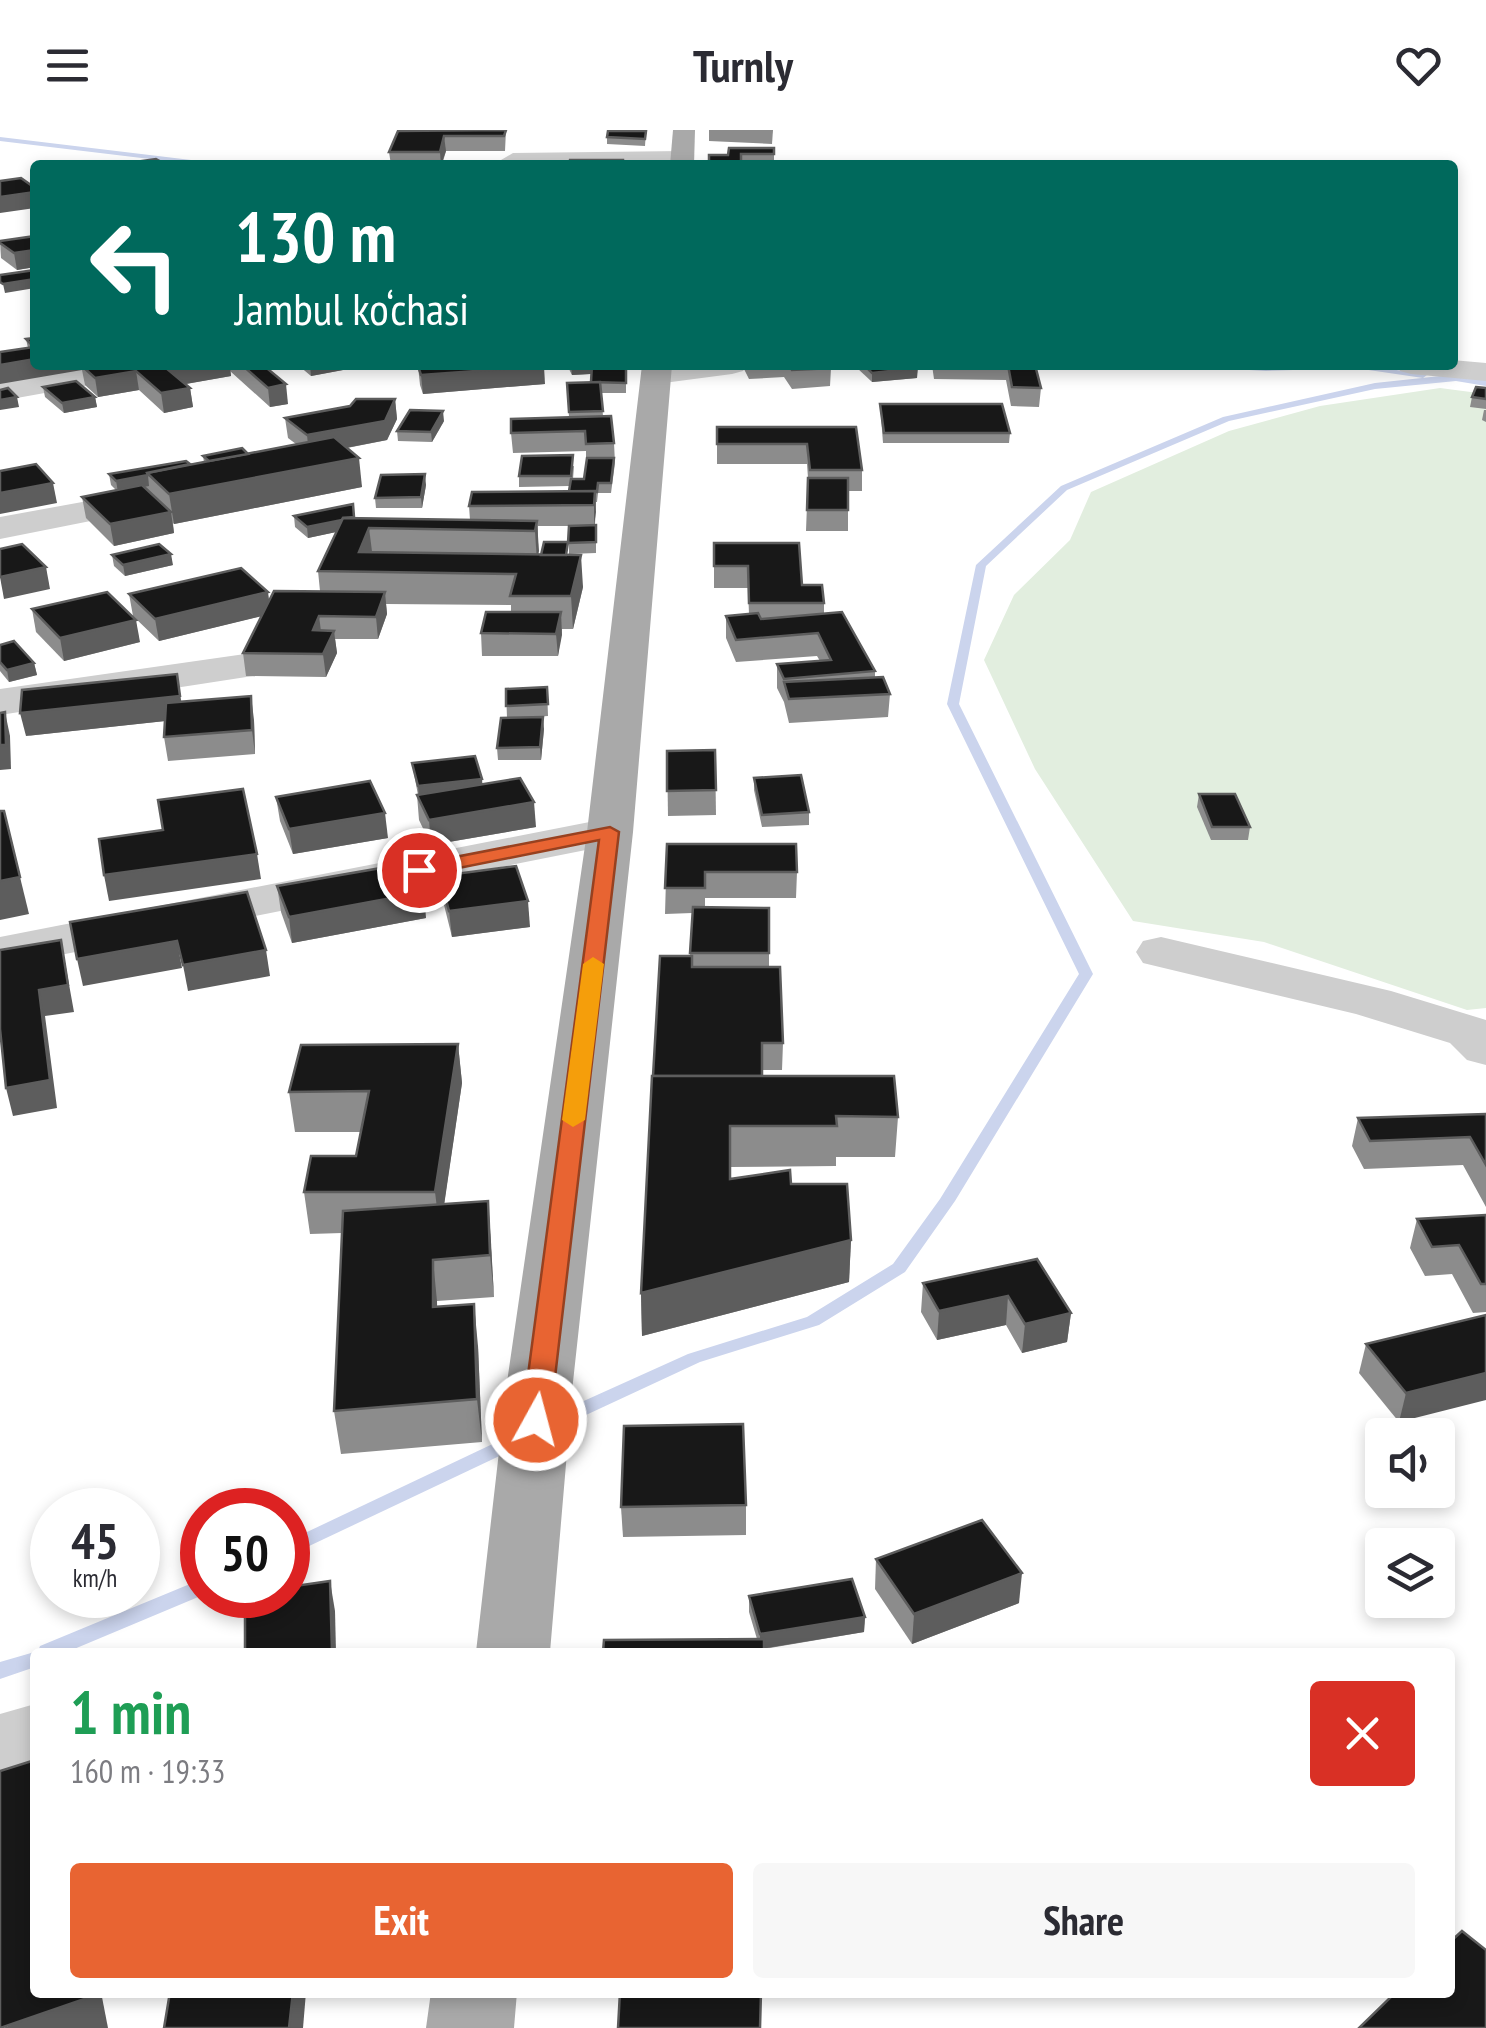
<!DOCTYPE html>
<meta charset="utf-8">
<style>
:root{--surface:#fff;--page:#f7f7f7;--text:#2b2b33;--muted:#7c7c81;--accent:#e86432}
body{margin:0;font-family:"PT Sans Narrow",sans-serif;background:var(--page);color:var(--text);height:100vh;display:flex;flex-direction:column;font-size:38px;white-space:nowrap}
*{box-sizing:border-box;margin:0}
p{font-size:32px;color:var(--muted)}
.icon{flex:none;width:55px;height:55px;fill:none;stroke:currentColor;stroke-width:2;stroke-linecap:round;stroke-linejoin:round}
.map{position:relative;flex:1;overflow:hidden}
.side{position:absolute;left:30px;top:1518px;width:1425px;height:350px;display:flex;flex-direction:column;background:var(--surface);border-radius:10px;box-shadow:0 5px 15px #0003}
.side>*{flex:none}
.guide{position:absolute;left:30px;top:30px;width:1428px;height:210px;border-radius:10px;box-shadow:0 5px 15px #0003;background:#00695c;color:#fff;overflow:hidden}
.tools{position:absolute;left:1365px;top:1288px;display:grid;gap:20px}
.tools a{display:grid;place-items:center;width:90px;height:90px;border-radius:10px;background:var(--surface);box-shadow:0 5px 15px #0003;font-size:50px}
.speed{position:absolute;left:30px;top:1358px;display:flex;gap:20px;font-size:50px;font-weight:700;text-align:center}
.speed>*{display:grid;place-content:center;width:130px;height:130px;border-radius:50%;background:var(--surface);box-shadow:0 5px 15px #0003;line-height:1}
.speed small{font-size:25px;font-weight:400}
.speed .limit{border:15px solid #d22;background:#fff;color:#111}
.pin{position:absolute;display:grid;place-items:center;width:85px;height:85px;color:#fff;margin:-42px;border:5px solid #fff;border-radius:50%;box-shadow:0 2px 10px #0007}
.me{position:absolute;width:110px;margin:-55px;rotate:7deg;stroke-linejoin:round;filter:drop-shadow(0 0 8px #0008)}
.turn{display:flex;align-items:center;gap:35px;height:210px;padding:0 40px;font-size:45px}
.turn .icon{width:130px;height:130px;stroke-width:2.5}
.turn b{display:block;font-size:70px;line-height:85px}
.round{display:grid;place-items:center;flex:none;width:105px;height:105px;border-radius:10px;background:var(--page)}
.head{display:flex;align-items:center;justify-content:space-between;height:170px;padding:0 40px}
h1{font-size:60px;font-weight:700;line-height:75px;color:#1e9e55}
.button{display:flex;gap:20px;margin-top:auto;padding:20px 40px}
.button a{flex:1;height:115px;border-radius:10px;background:var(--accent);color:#fff;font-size:40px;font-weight:700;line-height:115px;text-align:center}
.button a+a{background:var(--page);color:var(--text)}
header{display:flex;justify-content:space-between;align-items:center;height:130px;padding:0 40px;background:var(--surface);font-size:45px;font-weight:700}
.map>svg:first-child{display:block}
.green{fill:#e2eedf}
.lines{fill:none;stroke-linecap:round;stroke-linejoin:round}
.stream{fill:#cbd4ed;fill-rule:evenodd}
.minor{fill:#cecece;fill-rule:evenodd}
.major{fill:#a9a9a9;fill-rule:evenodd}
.wall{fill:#8c8c8c}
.shaded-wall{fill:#5d5d5d}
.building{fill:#181818;stroke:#5d5d5d;stroke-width:2.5}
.route{fill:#e86432;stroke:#974120;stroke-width:2.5}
.slow{fill:#f59e0b}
</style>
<header><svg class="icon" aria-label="menu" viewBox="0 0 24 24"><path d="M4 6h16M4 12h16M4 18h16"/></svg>Turnly<svg class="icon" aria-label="heart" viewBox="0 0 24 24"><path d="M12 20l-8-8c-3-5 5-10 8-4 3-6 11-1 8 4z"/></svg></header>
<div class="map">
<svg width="1486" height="1898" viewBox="0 0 1486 1898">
<rect width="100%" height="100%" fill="#fff"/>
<!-- green -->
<path class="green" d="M1440,258L1486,264V878L1467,880L1264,812L1133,791L1035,639L984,530L1014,465L1070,410L1091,362L1229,301L1320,276Z"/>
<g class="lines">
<!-- stream -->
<g class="stream">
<path d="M0,7L216,33L219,35H200L0,11Z"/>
<path d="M1195,235H1366L1427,245L1423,248L1355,238L1266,241L1199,237Z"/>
<path d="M1450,245L1486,250V256L1456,251L1375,259L1229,291L1067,360L986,436L959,574L1093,844L955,1071L905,1142L819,1195L700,1232L558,1298L552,1300L546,1298L543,1293L546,1288L688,1224L807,1187L893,1134L940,1069L1079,844L947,574L976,435L1061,356L1223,287L1375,253Z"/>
<path d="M518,1302L525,1304L527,1309L525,1314L288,1426V1411Z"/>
<path d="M202,1449L203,1465L67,1522H35V1537L0,1549V1532L38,1521L40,1516Z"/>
</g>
<!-- minor -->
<g class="minor">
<path d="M682,21L690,23L694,28L690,33L505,35L501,30L513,23Z"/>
<path d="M1452,230L1486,233V251L1411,244L1400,241L1396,235H1452Z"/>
<path d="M100,235H166L162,241L151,244L0,271V253Z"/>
<path d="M747,235L743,241L732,244L656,254L645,251L641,245L645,239Z"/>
<path d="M159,358L171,361L176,368L171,375L0,409V387Z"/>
<path d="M245,524L259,527L265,536L259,545L0,585V559Z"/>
<path d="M610,688L626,692L633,702L626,712L0,837V807Z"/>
<path d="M1161,807L1391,861L1486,890V935L1467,930L1450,913L1356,884L1143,833L1136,822L1143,811Z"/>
<path d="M35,1574V1638L0,1650V1584Z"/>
</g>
<!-- major -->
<g class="major">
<path d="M673,0H695L694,35H670Z"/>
<path d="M642,235H672L633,702L573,1252L550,1522H476L507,1252L587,702Z"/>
<path d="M431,1862H517L514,1898H426Z"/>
</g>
</g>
<!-- wall -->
<g class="wall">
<path d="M506,0L505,21H446L442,35H391L389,22L398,1Z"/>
<path d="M709,0H773L772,14L709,11Z"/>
<path d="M646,1L645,16L607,14V7Z"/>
<path d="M774,18V32H741L728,25Z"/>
<path d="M35,106V137L17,140L1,128L0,111Z"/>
<path d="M26,209L84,236L267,235L264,236L288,274L270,277L230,241L231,246L185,254L190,258L193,277L164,283L139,260L98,267L85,255L82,240L28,218Z"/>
<path d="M298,235H342L343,240L311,246Z"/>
<path d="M567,235H626V263H601L603,286L614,313L615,333L611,363H598L597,372H596L595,395H596V423L569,424V396H538V425H568L583,457L573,499H562L558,526H482L481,503L511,482V475L386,474L387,484L378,509H335L337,523L326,547L246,546L243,523L261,486L159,511L133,486L129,464L270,470L320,461L318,441L336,402L308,408L295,397L294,386L470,390L469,376L569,361V356L519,357V346L574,336L573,349H584L586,331V321L513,323L511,303L569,287L567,253L591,252V244L572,245Z"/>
<path d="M742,235H829L831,238L830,256L792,259L784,247L749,249Z"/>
<path d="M856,235H914L917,248L872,252L856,237Z"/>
<path d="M932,235H1035L1041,258L1039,277L1011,276L1006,250L934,249Z"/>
<path d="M418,236L545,254L423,264L420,255Z"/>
<path d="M43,257L95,267L97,277L64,283L45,267Z"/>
<path d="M1486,258V279L1470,277L1472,267Z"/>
<path d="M395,269L397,289L387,310L347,318L362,357L174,394L173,393L174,403L114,416L86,388L82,367L116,360L111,355L109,344L204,332L203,326L248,324L296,314L288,308L285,288Z"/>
<path d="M880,274L1010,303L1009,313H883Z"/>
<path d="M1484,280H1486V292L1482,290Z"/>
<path d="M444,291L432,312L398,311L397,301Z"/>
<path d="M717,297H856L862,340V361H848V401H806L808,348L807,334H717Z"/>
<path d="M426,355L422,378H376L375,368Z"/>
<path d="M714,413L802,455L824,473V484L875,541V547L890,564L888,587L789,593L784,572L777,558V534L820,531L817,526L736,532L726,508V486L749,484L748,458H714Z"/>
<path d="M112,425L173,435L125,446L114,436Z"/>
<path d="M32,479L140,512L64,531L36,502Z"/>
<path d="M0,515L34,533L37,545L9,552L0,541Z"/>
<path d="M547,557L548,586L519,588L544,599L541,630H498L497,618L507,588L506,559Z"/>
<path d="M182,572L254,590L255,624L168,631L164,607L165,591L26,606Z"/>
<path d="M715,620L716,685L668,686L667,621Z"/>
<path d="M412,633L482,654L536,697L431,715L419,690L417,665H418Z"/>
<path d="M754,648L809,682V695L762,697L754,660Z"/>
<path d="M1199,664L1250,697L1248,710H1211L1197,677Z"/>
<path d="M276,667L388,708L293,724L280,691Z"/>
<path d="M667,714L797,742L796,768H705V777L769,778V837L783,913L782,940H762V946L898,987L895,1027H836V1036L730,1037V1049L791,1054L851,1110L849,1152L642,1206L641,1163L653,946L690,826L692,783L665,784Z"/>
<path d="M440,746L530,797L452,807L443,771Z"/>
<path d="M277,756L426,788L292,813L281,782Z"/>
<path d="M458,914L462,953L444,1074L488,1071L494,1167L437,1171V1176L478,1216L482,1312L341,1324L334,1281L342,1103L310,1104L304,1062L356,1026L361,1002H295L289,962Z"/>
<path d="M1486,984V1077L1463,1035L1364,1039L1352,1016L1358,988Z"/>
<path d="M1486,1085V1182L1473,1183L1452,1144L1425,1146L1410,1118L1417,1089Z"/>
<path d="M1037,1129L1071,1183L1067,1212L1022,1223L1006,1195L937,1210L921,1182L923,1153Z"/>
<path d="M1486,1185L1399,1292L1359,1243L1366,1214Z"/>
<path d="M746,1375V1405L623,1407L621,1377Z"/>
<path d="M876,1429L1019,1473L912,1514L875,1459Z"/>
<path d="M749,1466L865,1487L864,1502L764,1519L757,1509L749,1482Z"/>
</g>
<!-- shaded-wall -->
<g class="shaded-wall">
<path d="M444,6L446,21L441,35L440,22Z"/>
<path d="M35,62V78L0,83V67Z"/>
<path d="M35,120V137L17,140L14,123Z"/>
<path d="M35,149V158L5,163L3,154Z"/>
<path d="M35,229V235H84L85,239L82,236V240L0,254V235Z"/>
<path d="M183,235H230L231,246L169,257L166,238Z"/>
<path d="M310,235H342L343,240L311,246Z"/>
<path d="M571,235H624V242L572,245Z"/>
<path d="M544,236L545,254L423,264L421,245Z"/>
<path d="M918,238L917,248L872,252V243Z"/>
<path d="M136,241L139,260L98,267L95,248Z"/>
<path d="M286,254L288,274L270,277L268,258Z"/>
<path d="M190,258L193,277L164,283L161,263Z"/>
<path d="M17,267L19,277L0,280V270Z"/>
<path d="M95,267L97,277L64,283L62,273Z"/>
<path d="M395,269L397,289L387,310L309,325L307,305Z"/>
<path d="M443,281L444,291L432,312L431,302Z"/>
<path d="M359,328L362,357L174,394L169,364Z"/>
<path d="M425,344L426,355L422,378L421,367Z"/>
<path d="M148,345L149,356L118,362L116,351Z"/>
<path d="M53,353L57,373L0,384V363Z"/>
<path d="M595,361L596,382L594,396V375Z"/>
<path d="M171,382L174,403L114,416L110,394Z"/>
<path d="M354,387L355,398L308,408L307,397Z"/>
<path d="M537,391L539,421L537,432L535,401Z"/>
<path d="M369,398L373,429L359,422Z"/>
<path d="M171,424L173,435L125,446L123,435Z"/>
<path d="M581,425L583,457L573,499L571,466Z"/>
<path d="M46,437L50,459L4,469L0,447Z"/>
<path d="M268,462L271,484L159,511L155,489Z"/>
<path d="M385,462L387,484L378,509L376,487Z"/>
<path d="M561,482L562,505L558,526L556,504Z"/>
<path d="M319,486L322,509L313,500Z"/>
<path d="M136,490L140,512L64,531L60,508Z"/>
<path d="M334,501L337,523L326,547L323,524Z"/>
<path d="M34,533L37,545L9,552L7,540Z"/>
<path d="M177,544L184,589L26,606L20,583Z"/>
<path d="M251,566L254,590L255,624L252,600Z"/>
<path d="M5,582L10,606L11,639L0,640V615Z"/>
<path d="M543,587L544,599L541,630L540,617Z"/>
<path d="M482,649L483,662L419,669L418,656Z"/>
<path d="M534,672L536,697L431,715L429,690Z"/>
<path d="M385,683L388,708L293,724L289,699Z"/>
<path d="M257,724L261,749L109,771L104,745Z"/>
<path d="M20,747L29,784L0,790V751Z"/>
<path d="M424,762L426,788L292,813L289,787Z"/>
<path d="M528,771L530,797L452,807L449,781Z"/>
<path d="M61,810L74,882L45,886L57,978L13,986L6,958L39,860Z"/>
<path d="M177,811L182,838L83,856L77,829Z"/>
<path d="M266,820L270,846L188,861L183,835Z"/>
<path d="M458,914L462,953L440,1103L435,1062Z"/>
<path d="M488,1071L491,1112L494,1167L490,1125Z"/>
<path d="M851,1110L849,1152L642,1206L641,1163Z"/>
<path d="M433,1130L437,1171L438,1219L433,1177Z"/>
<path d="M1008,1166L1006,1195L937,1210L939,1181Z"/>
<path d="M474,1174L478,1216L482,1312L477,1269Z"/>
<path d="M1071,1183L1067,1212L1022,1223L1025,1194Z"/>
<path d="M1486,1243V1270L1399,1292L1406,1263Z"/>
<path d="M1022,1443L1019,1473L912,1514L914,1484Z"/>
<path d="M330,1451L335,1481L336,1522H332Z"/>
<path d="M865,1487L864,1502L760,1519V1504Z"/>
<path d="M96,1862H101L108,1898H3Z"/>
<path d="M293,1862H306L303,1898H289Z"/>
</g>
<!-- building -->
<g class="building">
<path d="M506,0L504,6H444L440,22H389L398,1Z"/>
<path d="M608,1H646L645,9L607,7Z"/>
<path d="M729,18H774V24H741V35H709V25H728Z"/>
<path d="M156,29L167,35H114Z"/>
<path d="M570,30H623V35H569Z"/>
<path d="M21,48L35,58V62L0,67V51Z"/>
<path d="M35,106V120L14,123L0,113V111Z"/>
<path d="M35,140V149L3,154L0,152V145Z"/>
<path d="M35,208V229L0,235V222L34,217L26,209Z"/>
<path d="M89,235H183L166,238L190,258L161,263L136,241L95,248L82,236Z"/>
<path d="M242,235H263L286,254L268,258Z"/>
<path d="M434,235H544V236L421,245L418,236Z"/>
<path d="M592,235H626V253L591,252Z"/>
<path d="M789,235H829L831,238L792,240Z"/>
<path d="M864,235H914L918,238L872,243Z"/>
<path d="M1008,235H1035L1041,258L1012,257Z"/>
<path d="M76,251L95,267L62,273L43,257Z"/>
<path d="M600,252L603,281L569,282L567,253Z"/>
<path d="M1476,257L1486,258V269L1472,267Z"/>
<path d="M8,258L17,267L0,270V260Z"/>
<path d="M356,269H395L385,291L307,305L285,288L350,276Z"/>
<path d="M880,274H1002L1010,303H884Z"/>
<path d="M410,280L443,281L431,302L397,301Z"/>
<path d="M611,286L614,313L586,314L585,301L511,303V289Z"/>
<path d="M717,297H856L862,340H810L807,314H717Z"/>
<path d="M334,307L359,328L169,364L147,343Z"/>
<path d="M242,318L248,324L209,331L203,326Z"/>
<path d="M573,325L571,346H519L522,326Z"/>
<path d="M587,328H614L611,353H598L597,362L569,361L571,349H584Z"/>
<path d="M186,331L190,334L147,343L148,345L116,351L109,344Z"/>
<path d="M36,334L53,353L0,363V341Z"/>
<path d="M425,344L421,367L375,368L381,345Z"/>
<path d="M808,348H848V380H807Z"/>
<path d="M142,355L171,382L110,394L82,367Z"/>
<path d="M595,361L594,375L469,376L472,362Z"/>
<path d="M353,374L354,387L343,388L342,390L307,397L294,386Z"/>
<path d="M343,388L537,391L535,401L369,398L359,422L581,425L571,466H510L516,444L318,441Z"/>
<path d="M596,395V412L568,413L569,396Z"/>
<path d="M544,412H568L566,425H541Z"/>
<path d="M714,413H799L802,455H822L824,473H749L748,436H714Z"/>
<path d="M22,414L46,437L0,447V419Z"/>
<path d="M159,414L171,424L123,435L112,425Z"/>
<path d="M241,438L268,462L155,489L129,464Z"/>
<path d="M274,461L385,462L376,487L319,486L313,500L334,501L323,524L243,523Z"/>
<path d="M107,462L136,490L60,508L32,479Z"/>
<path d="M486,482H561L556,504L481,503Z"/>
<path d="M842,482L875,541L784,549L777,534L831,530L818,503L736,510L726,486L758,483L761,489Z"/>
<path d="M14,511L34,533L7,540L0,532V515Z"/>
<path d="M177,544L180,566L20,583L22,560Z"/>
<path d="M883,547L890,564L789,569L784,552Z"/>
<path d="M547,557L548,574L506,576V559Z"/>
<path d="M251,566L252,600L164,607L166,573Z"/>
<path d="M5,582L6,615H0V583Z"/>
<path d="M543,587L540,617L497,618L501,588Z"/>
<path d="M715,620L716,660L667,661V621Z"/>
<path d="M475,626L482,649L418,656L412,633Z"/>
<path d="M801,645L809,682L762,685L754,648Z"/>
<path d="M520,648L534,672L429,690L417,665Z"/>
<path d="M370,651L385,683L289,699L276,667Z"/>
<path d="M243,659L257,724L104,745L99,709L163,700L158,670Z"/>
<path d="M1199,664H1235L1250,697H1212Z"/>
<path d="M0,681H4L20,747L0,751Z"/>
<path d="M667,714H796L797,742H705V758H665Z"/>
<path d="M410,733L424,762L289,787L277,756Z"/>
<path d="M516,736L528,771L449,781L440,746Z"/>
<path d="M247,762L266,820L183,835L177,811L77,829L70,792Z"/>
<path d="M693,777L769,778V823H690Z"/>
<path d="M61,810L68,855L39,860L50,950L6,958L0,899V820Z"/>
<path d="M660,826H692V837H780L783,913H762V946H653Z"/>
<path d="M458,914L435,1062H304L311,1026H356L369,961L289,962L301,915Z"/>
<path d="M652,946H894L898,987L836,986L837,996H730V1049L790,1040L791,1054H847L851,1110L641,1163Z"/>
<path d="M1486,984V1035L1470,1007L1370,1011L1358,988Z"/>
<path d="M488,1071L490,1125L433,1130V1177L474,1174L477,1269L334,1281L343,1081Z"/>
<path d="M1486,1085V1154H1481L1459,1115L1432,1117L1417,1089Z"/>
<path d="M1037,1129L1071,1183L1025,1194L1008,1166L939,1181L923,1153Z"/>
<path d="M1486,1185V1243L1406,1263L1366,1214Z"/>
<path d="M743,1294L746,1375L621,1377L624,1296Z"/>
<path d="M982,1390L1022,1443L914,1484L876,1429Z"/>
<path d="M852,1449L865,1487L760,1504L749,1466Z"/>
<path d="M330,1451L332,1522H245V1465H288V1457Z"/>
<path d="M764,1509V1522H603L604,1510Z"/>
<path d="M35,1630V1862H96V1865L0,1898V1641Z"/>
<path d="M1462,1801L1486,1820V1898H1359L1396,1862H1450V1812Z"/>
<path d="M170,1862H293L289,1898H164Z"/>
<path d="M620,1862H761L760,1898H618Z"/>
</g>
<!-- route -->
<path class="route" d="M610,697L619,702L550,1290L546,1297H526L522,1290L599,710L419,746L409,740L419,734Z"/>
<!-- slow -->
<path class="slow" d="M593,827L604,834L585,990L573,997L562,990L583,834Z"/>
</svg>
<div class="tools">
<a><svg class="icon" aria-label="sound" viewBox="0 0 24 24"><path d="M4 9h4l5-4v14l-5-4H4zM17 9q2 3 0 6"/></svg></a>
<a><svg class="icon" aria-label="layers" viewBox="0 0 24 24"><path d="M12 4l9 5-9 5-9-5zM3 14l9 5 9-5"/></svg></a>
</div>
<div class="speed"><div>45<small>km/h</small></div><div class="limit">50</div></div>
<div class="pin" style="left:419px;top:740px;background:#d93025"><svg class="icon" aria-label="arrive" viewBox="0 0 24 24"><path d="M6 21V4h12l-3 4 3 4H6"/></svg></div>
<svg class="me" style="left:536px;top:1290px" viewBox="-20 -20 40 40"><circle r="17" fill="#e86432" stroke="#fff" stroke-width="3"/><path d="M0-11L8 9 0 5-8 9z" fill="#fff"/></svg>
<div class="guide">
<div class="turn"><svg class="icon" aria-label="left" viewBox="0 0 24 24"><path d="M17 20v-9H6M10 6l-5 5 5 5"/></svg><div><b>130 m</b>Jambul ko‘chasi</div></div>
</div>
<section class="side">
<div class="head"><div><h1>1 min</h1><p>160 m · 19:33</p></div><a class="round" style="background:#d93025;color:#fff"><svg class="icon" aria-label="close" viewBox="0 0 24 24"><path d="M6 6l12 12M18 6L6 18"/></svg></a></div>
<div class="button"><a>Exit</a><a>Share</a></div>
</section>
</div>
